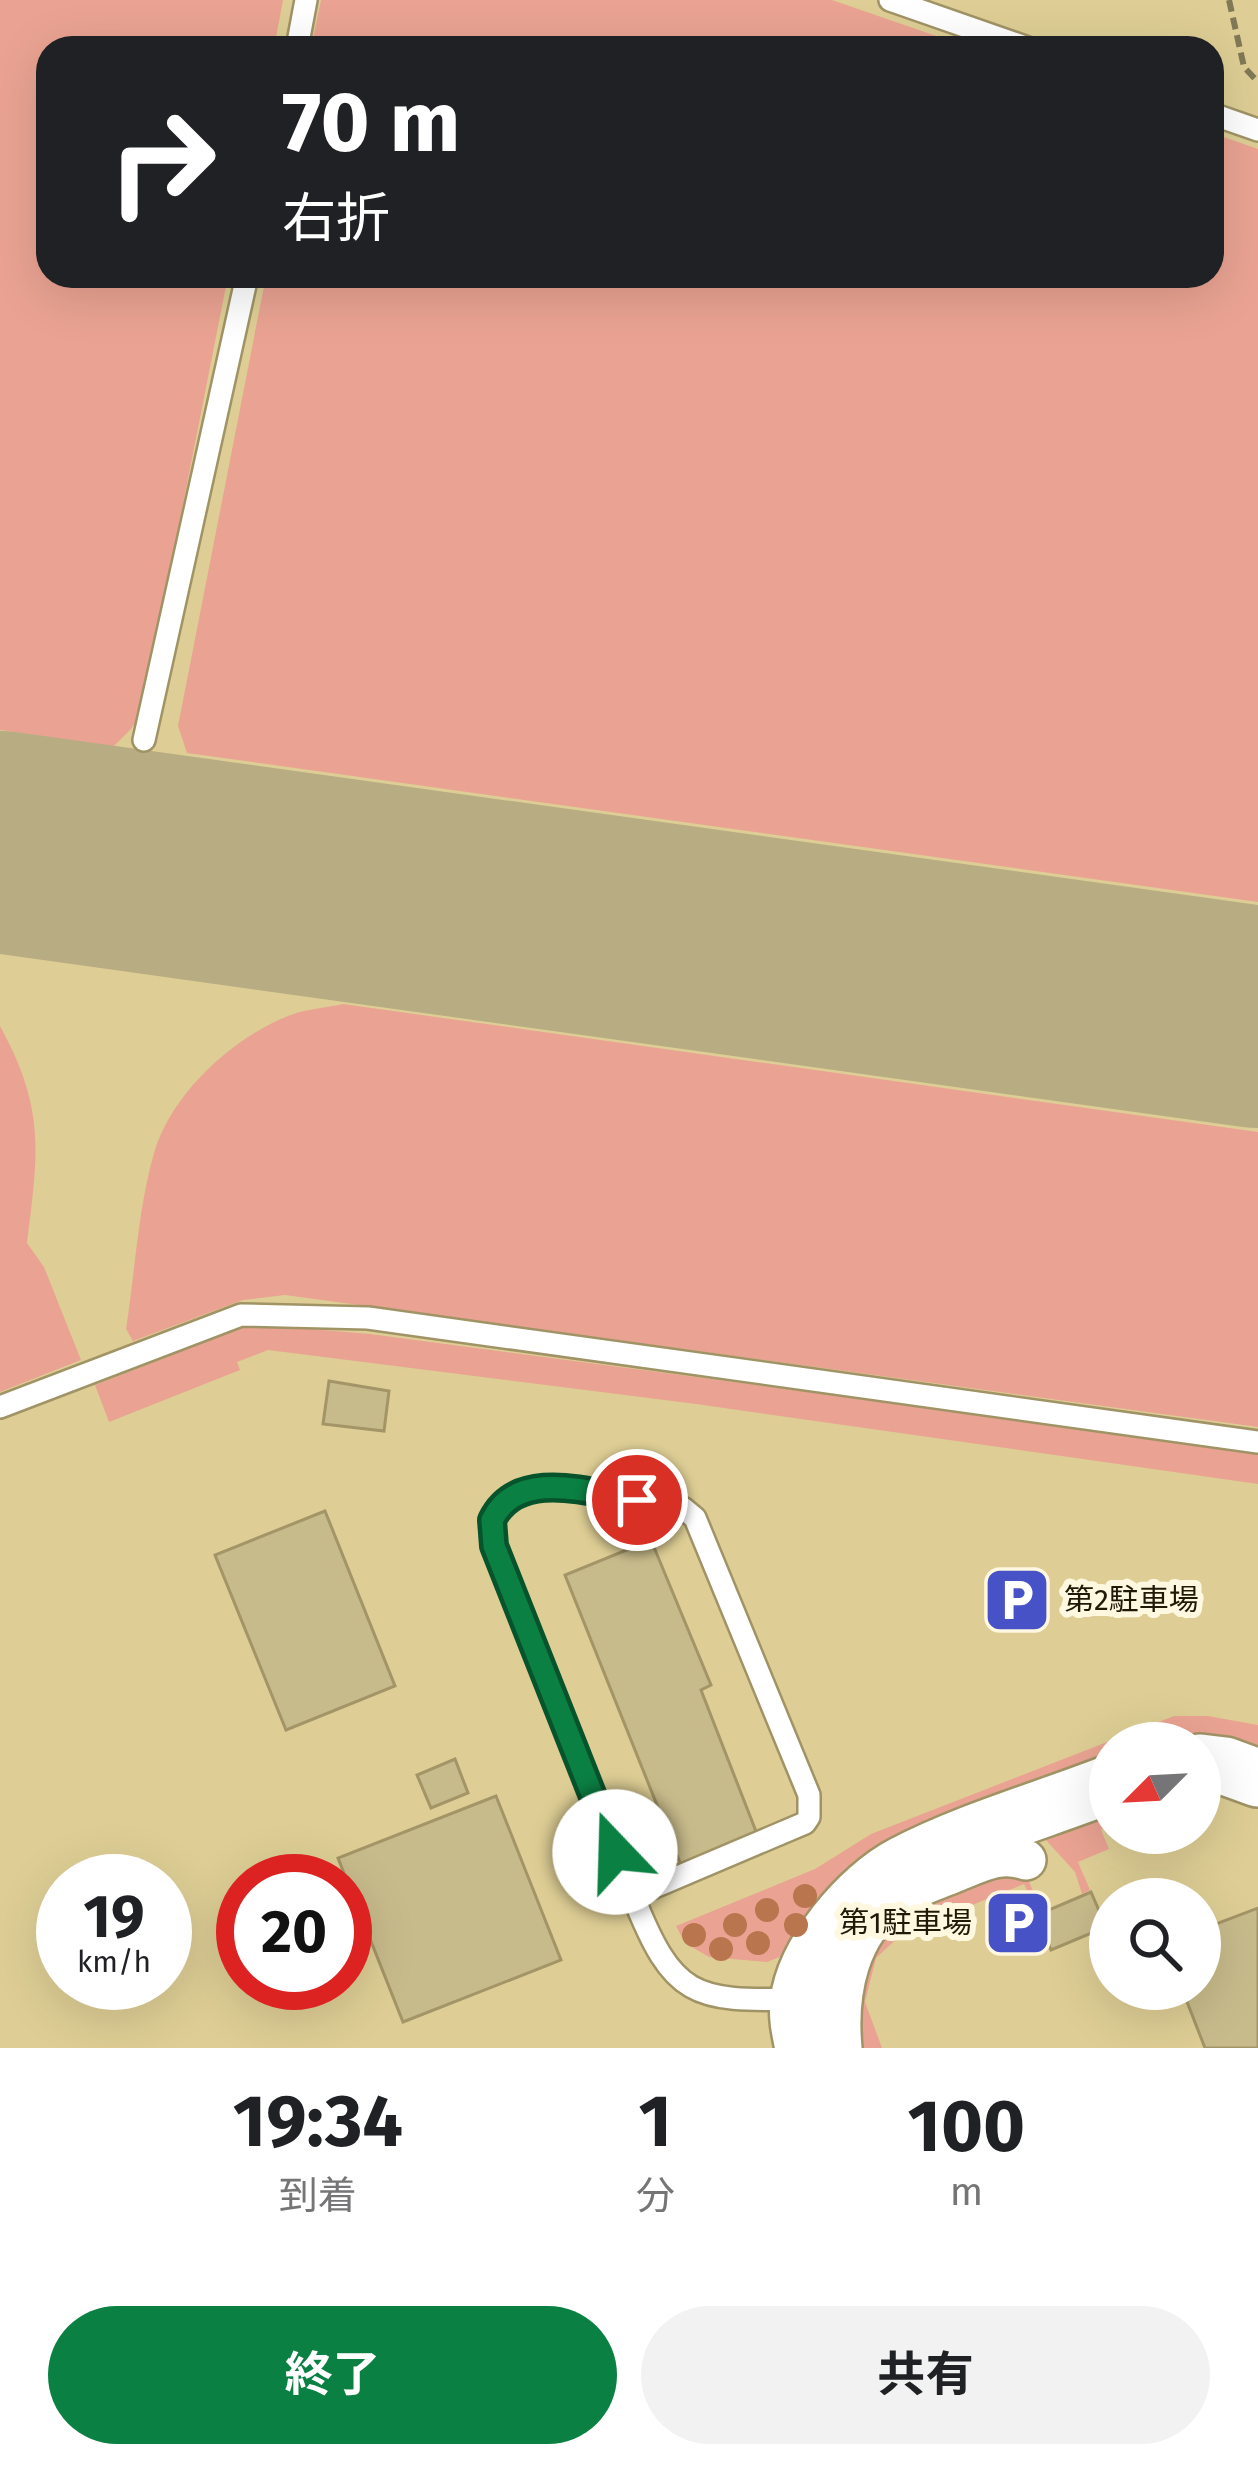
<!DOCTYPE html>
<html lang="ja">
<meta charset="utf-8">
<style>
:root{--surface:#fff;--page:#f2f2f2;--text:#202124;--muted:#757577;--accent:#0b8043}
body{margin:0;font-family:"Fira Sans","Noto Sans JP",sans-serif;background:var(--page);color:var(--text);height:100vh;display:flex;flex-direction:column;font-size:45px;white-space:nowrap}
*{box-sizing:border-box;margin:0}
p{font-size:39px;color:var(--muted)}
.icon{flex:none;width:66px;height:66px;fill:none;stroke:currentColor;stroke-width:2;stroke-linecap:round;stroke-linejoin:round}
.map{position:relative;height:2048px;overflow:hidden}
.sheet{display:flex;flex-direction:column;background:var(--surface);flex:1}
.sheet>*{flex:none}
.guide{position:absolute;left:36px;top:36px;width:1188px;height:252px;border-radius:36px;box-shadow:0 12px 48px #0002;background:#202124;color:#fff;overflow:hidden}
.needle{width:78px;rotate:246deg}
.fabs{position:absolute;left:1089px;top:1722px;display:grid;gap:24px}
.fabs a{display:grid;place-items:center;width:132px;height:132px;border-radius:50%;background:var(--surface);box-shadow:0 12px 48px #0002;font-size:60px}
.speed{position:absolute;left:36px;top:1854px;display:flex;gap:24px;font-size:60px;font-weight:700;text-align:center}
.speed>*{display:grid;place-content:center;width:156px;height:156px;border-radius:50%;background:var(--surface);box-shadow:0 12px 48px #0002;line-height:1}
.speed small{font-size:30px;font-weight:400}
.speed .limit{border:18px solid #d22;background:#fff;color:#111}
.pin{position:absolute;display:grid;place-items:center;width:102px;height:102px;color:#fff;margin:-51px;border:6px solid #fff;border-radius:50%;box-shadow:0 3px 12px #0007}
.me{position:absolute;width:132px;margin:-66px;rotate:339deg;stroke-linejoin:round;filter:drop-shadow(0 0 9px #0008)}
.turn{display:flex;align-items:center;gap:42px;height:252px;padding:0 48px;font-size:54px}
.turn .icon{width:156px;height:156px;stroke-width:2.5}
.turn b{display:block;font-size:84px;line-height:102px}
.eta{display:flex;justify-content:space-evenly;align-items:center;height:204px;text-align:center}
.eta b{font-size:72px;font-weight:700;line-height:84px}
.primary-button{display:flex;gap:24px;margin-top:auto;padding:24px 48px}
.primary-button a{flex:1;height:138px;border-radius:72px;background:var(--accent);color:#fff;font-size:48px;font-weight:700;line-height:138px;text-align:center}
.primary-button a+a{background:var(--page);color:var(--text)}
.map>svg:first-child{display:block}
.built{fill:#dece95;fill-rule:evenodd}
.green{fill:#eaa392}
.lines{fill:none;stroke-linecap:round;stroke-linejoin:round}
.runway{stroke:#b8ac82;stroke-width:222}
.building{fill:#c8bb8b;stroke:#a39567;stroke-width:3}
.lane-casing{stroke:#a09365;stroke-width:26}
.street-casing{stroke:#a09365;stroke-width:44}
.secondary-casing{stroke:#a09365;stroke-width:62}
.path{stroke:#817856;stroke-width:6;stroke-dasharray:12 6;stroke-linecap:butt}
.lane{stroke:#fff;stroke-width:21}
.street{stroke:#fff;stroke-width:39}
.secondary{stroke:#fff;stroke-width:57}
.tree{fill:#b9754e}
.route-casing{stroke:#07532c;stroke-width:30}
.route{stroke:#0b8043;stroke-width:21}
.labels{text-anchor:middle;stroke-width:12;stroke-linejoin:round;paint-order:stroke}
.poi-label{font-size:30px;fill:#1f1a07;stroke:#fff8e0;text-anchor:start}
</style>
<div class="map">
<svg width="1258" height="2048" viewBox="0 0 1258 2048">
<rect width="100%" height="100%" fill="#e5d7a6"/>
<!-- built -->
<path class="built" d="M0,0H1258V2048H0ZM48,48H1212V276H48ZM1110,1743H1200V1833H1110ZM63,1881H165V1983H63ZM243,1881H345V1983H243ZM1110,1899H1200V1989H1110Z"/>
<!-- green -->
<g class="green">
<path d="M0,0H283L274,48H48V276H228L142,712L131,729L113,747L0,730Z"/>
<path d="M321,0H832L971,48H311Z"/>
<path d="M1212,133L1258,149V902L187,753L178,726L266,276H1212Z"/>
<path d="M343,1004L1258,1132V1427L285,1295L243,1300L133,1341L126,1329C135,1272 138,1209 154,1153C171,1094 232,1038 288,1016C304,1009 325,1008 343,1004Z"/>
<path d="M0,1026C46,1110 38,1153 27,1243L44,1267L81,1360L0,1392Z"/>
<path d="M251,1324L370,1334L1258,1451V1484L696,1404L268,1350L237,1362L240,1370L109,1422L95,1385Z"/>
<path d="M1174,1716H1208L1258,1725V1747C1202,1728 1165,1743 1110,1743V1754L878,1846L847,1871L791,1951L780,1957L767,1962L709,1957L685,1943L676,1926L815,1869L871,1834Z"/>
<path d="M1110,1806V1825L1101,1830L1109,1849L1078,1862L1090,1890L1082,1894L1075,1872L1045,1839V1830Z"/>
<path d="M1003,1868L1027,1877L1042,1912L1038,1914L1024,1884L903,1933L876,1958L865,2002L882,2048H852L853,1984L891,1921Z"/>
</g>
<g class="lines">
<!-- runway -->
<path class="runway" d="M0,842L1258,1017"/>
</g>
<!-- building -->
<g class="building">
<path d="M329,1381L389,1391L384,1431L323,1424Z"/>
<path d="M325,1511L395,1686L286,1730L215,1555Z"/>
<path d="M651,1540L711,1685L701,1690L757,1834L681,1865L565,1575Z"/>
<path d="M455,1759L468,1793L431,1808L417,1775Z"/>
<path d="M496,1796L561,1960L403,2022L338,1858Z"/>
<path d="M1091,1892L1106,1927L1051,1950L1037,1915Z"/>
<path d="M1258,1908V2048H1205L1182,1989H1200V1930Z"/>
</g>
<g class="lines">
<defs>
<g id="lane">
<path d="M890,0L1028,48"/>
<path d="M297,48L306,0"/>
<path d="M1212,114L1258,130"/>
<path d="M144,740L247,276"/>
<path d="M0,1407L241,1315L368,1318L1258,1442"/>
<path d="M633,1896L805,1823L809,1817V1795L695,1518L683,1508C636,1500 474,1452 494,1546L633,1896C673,1997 693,2002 798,1999"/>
</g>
<path id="street" d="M842,2048C837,1993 848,1932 897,1898C914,1887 937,1880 956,1872C981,1862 1000,1851 1026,1860"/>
<g id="secondary">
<path d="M1200,1763L1225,1766L1258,1778"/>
<path d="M804,2048C801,2033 797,2018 799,2002C805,1952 859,1888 903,1865C966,1832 1043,1810 1110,1784"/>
</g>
</defs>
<!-- lane casing -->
<use href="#lane" class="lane-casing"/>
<!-- street casing -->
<use href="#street" class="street-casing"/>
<!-- secondary casing -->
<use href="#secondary" class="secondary-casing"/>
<!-- path -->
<path class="path" d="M1229,0L1244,67L1258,82"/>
<!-- lane -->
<use href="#lane" class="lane"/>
<!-- street -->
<use href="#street" class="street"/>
<!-- secondary -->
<use href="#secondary" class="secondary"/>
</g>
<!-- trees -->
<g class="tree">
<circle cx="805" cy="1896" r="12"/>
<circle cx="767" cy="1910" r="12"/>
<circle cx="735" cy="1925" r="12"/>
<circle cx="796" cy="1925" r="12"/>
<circle cx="694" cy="1935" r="12"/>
<circle cx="758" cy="1943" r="12"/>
<circle cx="721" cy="1949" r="12"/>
</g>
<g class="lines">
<defs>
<path id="route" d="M615,1852L494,1546L492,1520C518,1467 591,1493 637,1500"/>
</defs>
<!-- route casing -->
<use href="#route" class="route-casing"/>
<!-- route -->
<use href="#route" class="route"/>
</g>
<!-- icons -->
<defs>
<symbol id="parking-square" viewBox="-11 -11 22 22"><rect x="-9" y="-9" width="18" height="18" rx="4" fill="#4852c7" stroke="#fff8e0"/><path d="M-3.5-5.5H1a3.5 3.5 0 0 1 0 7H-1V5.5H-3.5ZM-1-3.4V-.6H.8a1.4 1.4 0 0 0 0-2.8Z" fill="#fff"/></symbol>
</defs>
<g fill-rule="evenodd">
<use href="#parking-square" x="979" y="1562" width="76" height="76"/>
<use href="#parking-square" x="980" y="1885" width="76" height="76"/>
</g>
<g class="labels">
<!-- poi labels -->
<g class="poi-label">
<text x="1064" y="1610">第2駐車場</text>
<text x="972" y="1933" text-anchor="end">第1駐車場</text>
</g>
</g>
</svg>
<div class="fabs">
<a><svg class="needle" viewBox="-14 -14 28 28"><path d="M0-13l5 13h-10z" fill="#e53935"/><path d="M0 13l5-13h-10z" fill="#757577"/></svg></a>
<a><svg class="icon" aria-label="search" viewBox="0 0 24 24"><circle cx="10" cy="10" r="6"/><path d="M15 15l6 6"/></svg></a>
</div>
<div class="speed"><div>19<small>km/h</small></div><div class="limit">20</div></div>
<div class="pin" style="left:637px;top:1500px;background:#d93025"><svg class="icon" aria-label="arrive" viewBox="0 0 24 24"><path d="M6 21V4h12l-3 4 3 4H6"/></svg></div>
<svg class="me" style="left:615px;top:1852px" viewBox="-20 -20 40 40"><circle r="19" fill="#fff"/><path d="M0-13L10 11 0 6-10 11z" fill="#0b8043"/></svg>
<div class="guide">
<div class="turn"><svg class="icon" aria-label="right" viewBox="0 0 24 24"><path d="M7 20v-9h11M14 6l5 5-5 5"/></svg><div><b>70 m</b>右折</div></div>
</div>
</div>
<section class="sheet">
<div class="eta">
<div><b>19:34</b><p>到着</p></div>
<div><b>1</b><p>分</p></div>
<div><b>100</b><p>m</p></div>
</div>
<div class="primary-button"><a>終了</a><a>共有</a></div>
</section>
